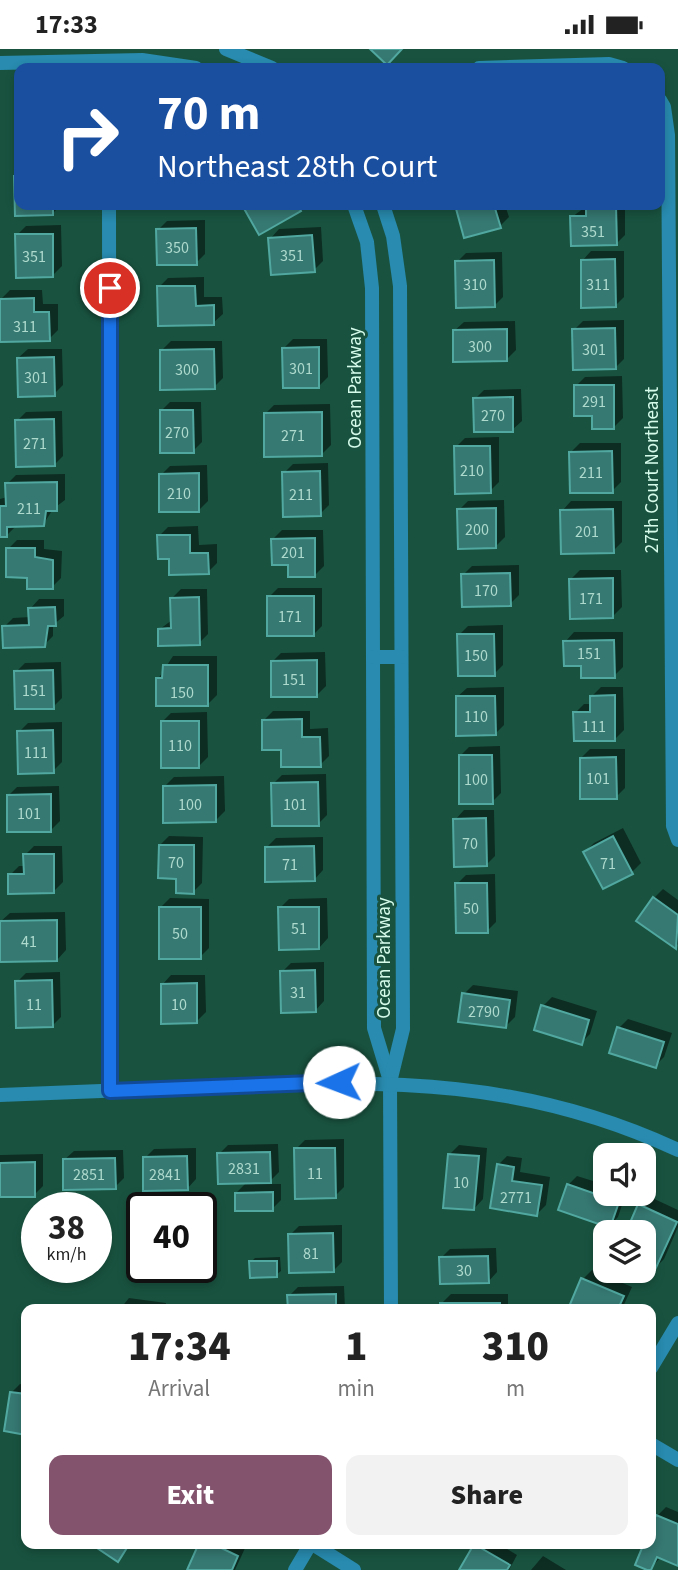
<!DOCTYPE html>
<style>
:root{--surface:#fff;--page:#f2f2f2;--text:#222;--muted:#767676;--accent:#83536d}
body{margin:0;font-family:"Source Sans 3",sans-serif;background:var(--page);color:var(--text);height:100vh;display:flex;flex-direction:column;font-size:26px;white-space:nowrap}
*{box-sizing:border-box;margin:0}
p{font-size:23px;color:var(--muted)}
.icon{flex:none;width:38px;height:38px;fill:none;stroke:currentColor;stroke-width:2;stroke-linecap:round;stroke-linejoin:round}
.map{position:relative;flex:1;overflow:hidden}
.drawer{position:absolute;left:21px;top:1255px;width:635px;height:245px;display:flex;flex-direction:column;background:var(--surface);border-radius:14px;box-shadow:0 4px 10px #0003}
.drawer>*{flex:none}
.top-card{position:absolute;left:14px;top:14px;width:651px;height:147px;border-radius:14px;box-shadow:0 4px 10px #0003;background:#1a4fa0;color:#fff;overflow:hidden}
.fabs{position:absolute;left:593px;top:1094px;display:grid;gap:14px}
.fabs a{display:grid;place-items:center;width:63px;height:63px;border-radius:14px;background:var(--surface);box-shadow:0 4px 10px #0003;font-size:35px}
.speed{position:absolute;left:21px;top:1143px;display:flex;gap:14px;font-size:35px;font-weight:700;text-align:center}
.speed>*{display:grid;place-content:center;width:91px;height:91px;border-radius:50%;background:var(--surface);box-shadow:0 4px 10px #0003;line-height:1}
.speed small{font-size:18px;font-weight:400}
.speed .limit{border:4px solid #111;border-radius:10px;background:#fff;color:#111}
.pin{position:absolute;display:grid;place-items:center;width:60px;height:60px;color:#fff;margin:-30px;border:4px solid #fff;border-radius:50%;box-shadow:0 2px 7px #0007}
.me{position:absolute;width:77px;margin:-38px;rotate:268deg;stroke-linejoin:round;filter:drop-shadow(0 0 5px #0008)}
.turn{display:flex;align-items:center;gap:24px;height:147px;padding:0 28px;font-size:32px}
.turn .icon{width:91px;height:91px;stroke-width:2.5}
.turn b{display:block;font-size:49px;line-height:60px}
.eta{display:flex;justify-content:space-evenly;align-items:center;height:119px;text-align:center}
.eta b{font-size:42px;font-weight:800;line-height:49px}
.primary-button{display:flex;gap:14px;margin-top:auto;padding:14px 28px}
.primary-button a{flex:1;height:80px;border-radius:14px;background:var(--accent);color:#fff;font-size:28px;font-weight:800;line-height:80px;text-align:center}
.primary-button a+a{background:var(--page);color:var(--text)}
.status{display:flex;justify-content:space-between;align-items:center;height:49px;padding:0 35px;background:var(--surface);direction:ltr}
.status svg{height:19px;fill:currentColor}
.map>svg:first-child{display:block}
.shadow{fill:#0007}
.building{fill:#367872;stroke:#50a8a0;stroke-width:2}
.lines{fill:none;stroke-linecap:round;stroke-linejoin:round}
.minor{stroke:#288baf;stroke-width:14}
.tertiary{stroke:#288baf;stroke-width:14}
.route-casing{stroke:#114b97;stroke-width:18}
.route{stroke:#1a73e8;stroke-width:12}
.labels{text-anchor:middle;stroke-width:6;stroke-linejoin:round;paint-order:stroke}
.number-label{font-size:16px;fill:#aedacd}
.street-label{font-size:19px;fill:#d6fbeb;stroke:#195340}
</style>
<div class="status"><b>17:33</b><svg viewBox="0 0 49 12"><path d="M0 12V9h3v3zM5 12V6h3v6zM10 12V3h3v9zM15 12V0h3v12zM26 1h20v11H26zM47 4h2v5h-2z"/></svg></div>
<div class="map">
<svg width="678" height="1521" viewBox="0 0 678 1521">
<rect width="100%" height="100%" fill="#195340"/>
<!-- shadow -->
<g class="shadow">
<path d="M19,124V156H61L53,164L16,165V128Z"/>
<path d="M244,156H305L260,184Z"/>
<path d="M457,156H505L509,168L500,177L465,187Z"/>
<path d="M588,156H625V186L616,195L572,168Z"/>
<path d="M205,171V205L196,214L158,181L167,172Z"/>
<path d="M61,176L62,217L53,226L17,186L26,177Z"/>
<path d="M321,178L323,212L314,221L270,190L279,180Z"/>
<path d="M591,202H624V248L615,257L582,212Z"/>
<path d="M502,203L503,248L494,257L457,213L466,204Z"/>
<path d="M204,228V248H222L223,265L213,274L159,238L168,229Z"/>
<path d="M10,241H42L43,255H58V281L49,290L0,251Z"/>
<path d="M624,271V310L615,319L574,281L583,272Z"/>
<path d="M515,272L516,301L507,310L454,282L464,273Z"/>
<path d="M293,290H327L328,328L319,337L284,299Z"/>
<path d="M171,292H222L223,329L214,338L161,302Z"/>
<path d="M28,300H62L63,336L54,345L18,309Z"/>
<path d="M622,327L623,369L614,378L593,365L576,337L585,328Z"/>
<path d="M521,340L522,372L512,381L475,350L484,341Z"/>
<path d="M170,353H201L202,393L193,402L161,362Z"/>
<path d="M330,355L331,396L322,405L265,365L274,356Z"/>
<path d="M62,362L63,407L54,416L17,372L26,363Z"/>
<path d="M499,388V433L490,442L456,398L465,389Z"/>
<path d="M580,394H621V433L612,442L571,403Z"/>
<path d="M328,414L329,456L320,465L284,424L293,415Z"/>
<path d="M207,416L208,452L199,461L161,426L170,417Z"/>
<path d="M65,425V451L53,460L43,476L16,477L7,486H0V450L7,448V435L16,426Z"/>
<path d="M504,451L505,488L496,497L459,461L468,452Z"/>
<path d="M571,452H622V493L613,502L562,462Z"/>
<path d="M198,477L199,496L217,495V514L208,523L170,508L159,487L168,478Z"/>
<path d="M282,481H323L324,517L315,526L290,514L273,490Z"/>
<path d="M17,491H44V500L62,502L61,529L52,538L29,527L8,500Z"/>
<path d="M519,516V546L510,555L463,526L472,517Z"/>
<path d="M580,521H621L622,558L613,567L571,530Z"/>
<path d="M278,539H322V577L313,586L269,548Z"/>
<path d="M181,540H207L208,585L199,594L160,580L172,571V549Z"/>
<path d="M39,550H64V567L53,576V587L44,596L4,578L13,569L30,568V560Z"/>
<path d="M503,576V616L494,625L459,586L468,577Z"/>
<path d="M574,583H623V618L614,627L582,615L565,593Z"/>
<path d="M325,603L326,637L317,646L272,613L281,604Z"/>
<path d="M173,607H217V646L208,655L158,630Z"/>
<path d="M61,613L62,649L53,658L16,623L25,614Z"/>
<path d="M504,638V676L495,685L457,648L467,639Z"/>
<path d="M601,638H623L624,681L615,690L575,664L584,655H592V647Z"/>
<path d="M273,662H310V680L328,679L329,707L320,716L283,699L264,671Z"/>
<path d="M207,663L208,708L199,717L162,673L171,664Z"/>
<path d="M62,673V713L53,722L19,683L28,674Z"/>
<path d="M500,697L501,744L492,753L460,707L469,698Z"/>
<path d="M590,700H625V739L616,748L581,709Z"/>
<path d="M326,725L327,766L318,775L273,735L282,726Z"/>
<path d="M224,727L225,762L216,771L165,737L174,728Z"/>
<path d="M59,737L60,772L51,781L8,747L17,738Z"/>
<path d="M464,761H494L495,807L486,816L455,771Z"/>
<path d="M623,779L641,814L632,823L585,803L594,794Z"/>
<path d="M169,787L203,788L202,834L193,843L177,828L160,796Z"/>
<path d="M323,788V821L314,831L267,798L276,789Z"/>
<path d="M34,797H62L63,833L54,842L10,826L19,817H25V806Z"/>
<path d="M495,825L496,873L487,882L457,835L466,826Z"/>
<path d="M663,840L678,851V895L675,898L654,849Z"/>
<path d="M170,849L209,850V899L200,908L161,858Z"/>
<path d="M327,849L328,889L319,899L280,859L289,850Z"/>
<path d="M65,863L66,901L57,911L0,873L10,864Z"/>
<path d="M324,913V952L315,962L282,923L291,914Z"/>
<path d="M60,923L61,968L52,977L17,933L26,924Z"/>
<path d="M171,926H205L206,963L197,972L162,936Z"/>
<path d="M473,936L518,942L515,968L506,977L464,945Z"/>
<path d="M552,948L597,962L590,985L581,994L543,957Z"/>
<path d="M628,970L672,984L664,1008L655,1017L619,979Z"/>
<path d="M344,1090V1138L335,1147L296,1100L305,1091Z"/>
<path d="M278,1095L279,1123L267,1135H281V1151L272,1160L236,1144L248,1132L219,1105L228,1096Z"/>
<path d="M459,1096L487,1099L483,1150L474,1160L450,1105Z"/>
<path d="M196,1099V1130L187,1140L145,1109L154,1100Z"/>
<path d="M123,1101L124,1129L115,1138L64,1111L74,1102Z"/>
<path d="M43,1105V1137L34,1146L0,1147V1106Z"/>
<path d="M507,1107L522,1109L520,1123L550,1128L546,1156L537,1165L498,1116Z"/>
<path d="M577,1127L606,1136V1144H626L618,1168L609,1177L568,1136Z"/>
<path d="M648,1147L678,1161V1178L664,1210L655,1219L644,1214V1183H628L639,1156Z"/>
<path d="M342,1176V1213L333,1222L290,1186L299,1177Z"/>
<path d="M496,1199L497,1223L488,1233L441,1209L450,1200Z"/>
<path d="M280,1208L281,1222L276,1226L251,1213L255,1209Z"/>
<path d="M592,1221L632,1238L622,1260H570L583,1230Z"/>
<path d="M344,1237L345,1260H289V1247L298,1238Z"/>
<path d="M451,1245H508V1260H442V1254Z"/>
<path d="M129,1249L166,1254L165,1260H120Z"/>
<path d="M20,1335L26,1336V1384L6,1381L11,1344Z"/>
<path d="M666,1458L678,1463V1514L661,1508L650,1520L651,1481L657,1467Z"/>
<path d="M201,1494H239L246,1497L235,1521H189Z"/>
<path d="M401,1494H414L408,1500Z"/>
<path d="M476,1494H497L517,1506L509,1521H463Z"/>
<path d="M543,1507L566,1521H531Z"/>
</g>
<!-- building -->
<g class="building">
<path d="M370,0H402L387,16Z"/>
<path d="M14,127H19V156H53V166L15,167Z"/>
<path d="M242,156H298L301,162L259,186Z"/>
<path d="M455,156H494L501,179L464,189Z"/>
<path d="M586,156H616L617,196L571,197L570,167H586Z"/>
<path d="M196,179L197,216H157L156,180Z"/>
<path d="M15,185H53V228L16,229Z"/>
<path d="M312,186L315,223L271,226L268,189Z"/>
<path d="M615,210L616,258L581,259V211Z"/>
<path d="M494,211L495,258L456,259L455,212Z"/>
<path d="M157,237H195L196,257L214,256V276L158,277Z"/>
<path d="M34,249V263H49L50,292L0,293V250Z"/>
<path d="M615,279L616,320L573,321L572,280Z"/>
<path d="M507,280V312L453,313V281Z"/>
<path d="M319,298V339H283L282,299Z"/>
<path d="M214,300L215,340L160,341V301Z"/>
<path d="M54,308L55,347L18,348L17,309Z"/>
<path d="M574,336H614V380H592V367H574Z"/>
<path d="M513,348V383H474L473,349Z"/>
<path d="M160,361H193L194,404H160Z"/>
<path d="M322,363V407L264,408V364Z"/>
<path d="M54,370L55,417L16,418L15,371Z"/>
<path d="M454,397H490L491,444L455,445Z"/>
<path d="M612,402L613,444H570L569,403Z"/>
<path d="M320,422L321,467L283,468L282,423Z"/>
<path d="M199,424V463H159V425Z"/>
<path d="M57,433V462H46L44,477L7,478V488H0V457H6L5,434Z"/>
<path d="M496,459V499L458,500L457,460Z"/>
<path d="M613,460L614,504L561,505L560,461Z"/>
<path d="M157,486H190V504H208L209,525L169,526V510H158Z"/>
<path d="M315,489V528H288V516H272L271,490Z"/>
<path d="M6,499H35V508L53,511V540H27V529L6,528Z"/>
<path d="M510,524L511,557L462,558L461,525Z"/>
<path d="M613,529V569L570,570L569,530Z"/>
<rect x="267" y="547" width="47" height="40"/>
<path d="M199,548L200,596L158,597V580L171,579L170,549Z"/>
<path d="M55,558L56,577H48L45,598L3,599L2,577L29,576L28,559Z"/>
<path d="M457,585H494L495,627H458Z"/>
<path d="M614,591L615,629H581V617H564L563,592Z"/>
<path d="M317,611V648H271V612Z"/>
<path d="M163,616H208V657H156V629H162Z"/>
<path d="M53,621L54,660H15L14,622Z"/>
<path d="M615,646V692H574L573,663H590V647Z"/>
<path d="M456,647H495L496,686L456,687Z"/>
<path d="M302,670V688H320L321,718H281V701H262V671Z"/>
<rect x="161" y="672" width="38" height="47"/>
<path d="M53,681L54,724L18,725L17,682Z"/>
<path d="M459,706H492L493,755H459Z"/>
<path d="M616,708L617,750H580V709Z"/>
<path d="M318,733L319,777H272L271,734Z"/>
<path d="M216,736V773L163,774V737Z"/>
<path d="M51,745V783H7V746Z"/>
<path d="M486,769L487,817L454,818L453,770Z"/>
<path d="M613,787L633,825L603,840L583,803Z"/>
<path d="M159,796H194V845L176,844V830L158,829Z"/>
<path d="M314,797L315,832L265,833V798Z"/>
<path d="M23,805H54V844L8,845V825H24Z"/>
<path d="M455,834H487L488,884H456Z"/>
<path d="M653,848L678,866L676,900L636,872Z"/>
<rect x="159" y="858" width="42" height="52"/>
<path d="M278,858H319V900L279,901Z"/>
<path d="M57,871V912L0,913V872Z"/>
<path d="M315,921L316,963L281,964L280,922Z"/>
<path d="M52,931L53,978L16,979L15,932Z"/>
<path d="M197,934V974L161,975V935Z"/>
<path d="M462,944L510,951L506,979L458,973Z"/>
<path d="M541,956L589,971L582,996L534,981Z"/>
<path d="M617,978L664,993L656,1019L609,1004Z"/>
<path d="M294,1099H335L336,1149L295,1150Z"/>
<path d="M270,1103L271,1134L218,1135L217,1104Z"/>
<path d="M448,1105L479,1107L474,1161L443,1159Z"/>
<path d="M187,1107L188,1141L143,1142V1108Z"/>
<path d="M115,1109L116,1140L63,1141V1110Z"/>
<path d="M35,1113V1148H0V1114Z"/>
<path d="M497,1115L514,1118L512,1132L542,1136L537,1167L490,1159Z"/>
<path d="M567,1135L619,1153L610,1179L558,1161Z"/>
<path d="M273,1143V1162H235V1144Z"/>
<path d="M638,1155L677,1173L655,1221L644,1216V1183H626Z"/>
<path d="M333,1184L334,1223L289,1224L288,1185Z"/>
<path d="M488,1207L489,1234L440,1235L439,1208Z"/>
<path d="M249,1212H277V1228L250,1229Z"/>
<path d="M581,1229L624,1247L618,1260H568Z"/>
<path d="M336,1245V1260H288L287,1246Z"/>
<rect x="440" y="1254" width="60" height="6"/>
<path d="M10,1343L26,1345V1386L4,1382Z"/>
<path d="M656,1466L678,1475V1517L657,1508L651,1521H647L635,1516L644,1494H651V1477Z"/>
<path d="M96,1494H130L118,1513L94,1497Z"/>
<path d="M199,1494H211L238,1507L232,1521H187Z"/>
<path d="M474,1495L510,1516L507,1521H459Z"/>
</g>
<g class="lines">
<!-- minor -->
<g class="minor">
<path d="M226,0L272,19"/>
<path d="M0,14L142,11L196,19"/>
<path d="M479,19L609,15L623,19"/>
<path d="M660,51L664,58L668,86L673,777L678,791"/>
<path d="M109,156L110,1042"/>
<path d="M354,156L367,193L372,239L374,979L390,1032"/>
<path d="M383,156L393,187L400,237L403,980L390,1033L391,1260"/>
<path d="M374,608H401"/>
<path d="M651,1319L678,1274"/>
<path d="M651,1395L678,1411"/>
<path d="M311,1494L354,1521"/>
<path d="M295,1521L311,1494"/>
</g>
<!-- tertiary -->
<path class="tertiary" d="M0,1046C76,1043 152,1040 227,1037C391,1031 526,1030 678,1101"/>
</g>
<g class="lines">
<defs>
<path id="route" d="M110,239V1042L339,1033"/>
</defs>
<!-- route casing -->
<use href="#route" class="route-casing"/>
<!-- route -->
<use href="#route" class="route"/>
</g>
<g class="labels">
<!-- number labels -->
<g class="number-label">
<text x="593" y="188">351</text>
<text x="177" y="204">350</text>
<text x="292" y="212">351</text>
<text x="34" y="213">351</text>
<text x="475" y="241">310</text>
<text x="598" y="241">311</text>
<text x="25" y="283">311</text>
<text x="480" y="303">300</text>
<text x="594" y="306">301</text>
<text x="301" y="325">301</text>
<text x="187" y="326">300</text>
<text x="36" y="334">301</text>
<text x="594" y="358">291</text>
<text x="493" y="372">270</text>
<text x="177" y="389">270</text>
<text x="293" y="392">271</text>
<text x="35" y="400">271</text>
<text x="472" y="427">210</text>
<text x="591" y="429">211</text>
<text x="179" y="450">210</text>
<text x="301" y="451">211</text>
<text x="29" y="465">211</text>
<text x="477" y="486">200</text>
<text x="587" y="488">201</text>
<text x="293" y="509">201</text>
<text x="486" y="547">170</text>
<text x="591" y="555">171</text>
<text x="290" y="573">171</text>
<text x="589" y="610">151</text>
<text x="476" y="612">150</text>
<text x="294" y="636">151</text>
<text x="34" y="647">151</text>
<text x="182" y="649">150</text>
<text x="476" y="673">110</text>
<text x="594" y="683">111</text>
<text x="180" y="702">110</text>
<text x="36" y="709">111</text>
<text x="598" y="735">101</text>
<text x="476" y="736">100</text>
<text x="190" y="761">100</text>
<text x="295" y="761">101</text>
<text x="29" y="770">101</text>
<text x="470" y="800">70</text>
<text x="176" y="819">70</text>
<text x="608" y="820">71</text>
<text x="290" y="821">71</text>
<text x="471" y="865">50</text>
<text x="299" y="885">51</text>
<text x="180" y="890">50</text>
<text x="29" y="898">41</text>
<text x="298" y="949">31</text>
<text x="34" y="961">11</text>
<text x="179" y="961">10</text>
<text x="484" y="968">2790</text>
<text x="244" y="1125">2831</text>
<text x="315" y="1130">11</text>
<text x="89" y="1131">2851</text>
<text x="165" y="1131">2841</text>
<text x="461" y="1139">10</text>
<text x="516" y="1154">2771</text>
<text x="311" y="1210">81</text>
<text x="464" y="1227">30</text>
</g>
<!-- street labels -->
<g class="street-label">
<text transform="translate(354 339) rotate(-90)" y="7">Ocean Parkway</text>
<text transform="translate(651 421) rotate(-90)" y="7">27th Court Northeast</text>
<text transform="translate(383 909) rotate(-90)" y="7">Ocean Parkway</text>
</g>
</g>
</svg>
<div class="fabs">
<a><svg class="icon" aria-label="sound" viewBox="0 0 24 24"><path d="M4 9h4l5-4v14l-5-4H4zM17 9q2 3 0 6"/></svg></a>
<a><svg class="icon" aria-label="layers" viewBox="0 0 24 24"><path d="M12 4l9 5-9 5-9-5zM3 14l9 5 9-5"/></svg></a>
</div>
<div class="speed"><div>38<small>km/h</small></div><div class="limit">40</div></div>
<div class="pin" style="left:110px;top:239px;background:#d93025"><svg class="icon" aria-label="arrive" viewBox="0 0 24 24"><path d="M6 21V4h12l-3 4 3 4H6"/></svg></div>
<svg class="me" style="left:339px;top:1033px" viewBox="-20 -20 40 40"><circle r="19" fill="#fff"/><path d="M0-13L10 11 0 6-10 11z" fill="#1a73e8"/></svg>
<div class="top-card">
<div class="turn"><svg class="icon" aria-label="right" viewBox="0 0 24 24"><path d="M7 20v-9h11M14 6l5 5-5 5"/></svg><div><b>70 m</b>Northeast 28th Court</div></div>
</div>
<section class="drawer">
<div class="eta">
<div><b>17:34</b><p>Arrival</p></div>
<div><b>1</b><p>min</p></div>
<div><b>310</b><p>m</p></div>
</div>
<div class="primary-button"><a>Exit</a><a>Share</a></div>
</section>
</div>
